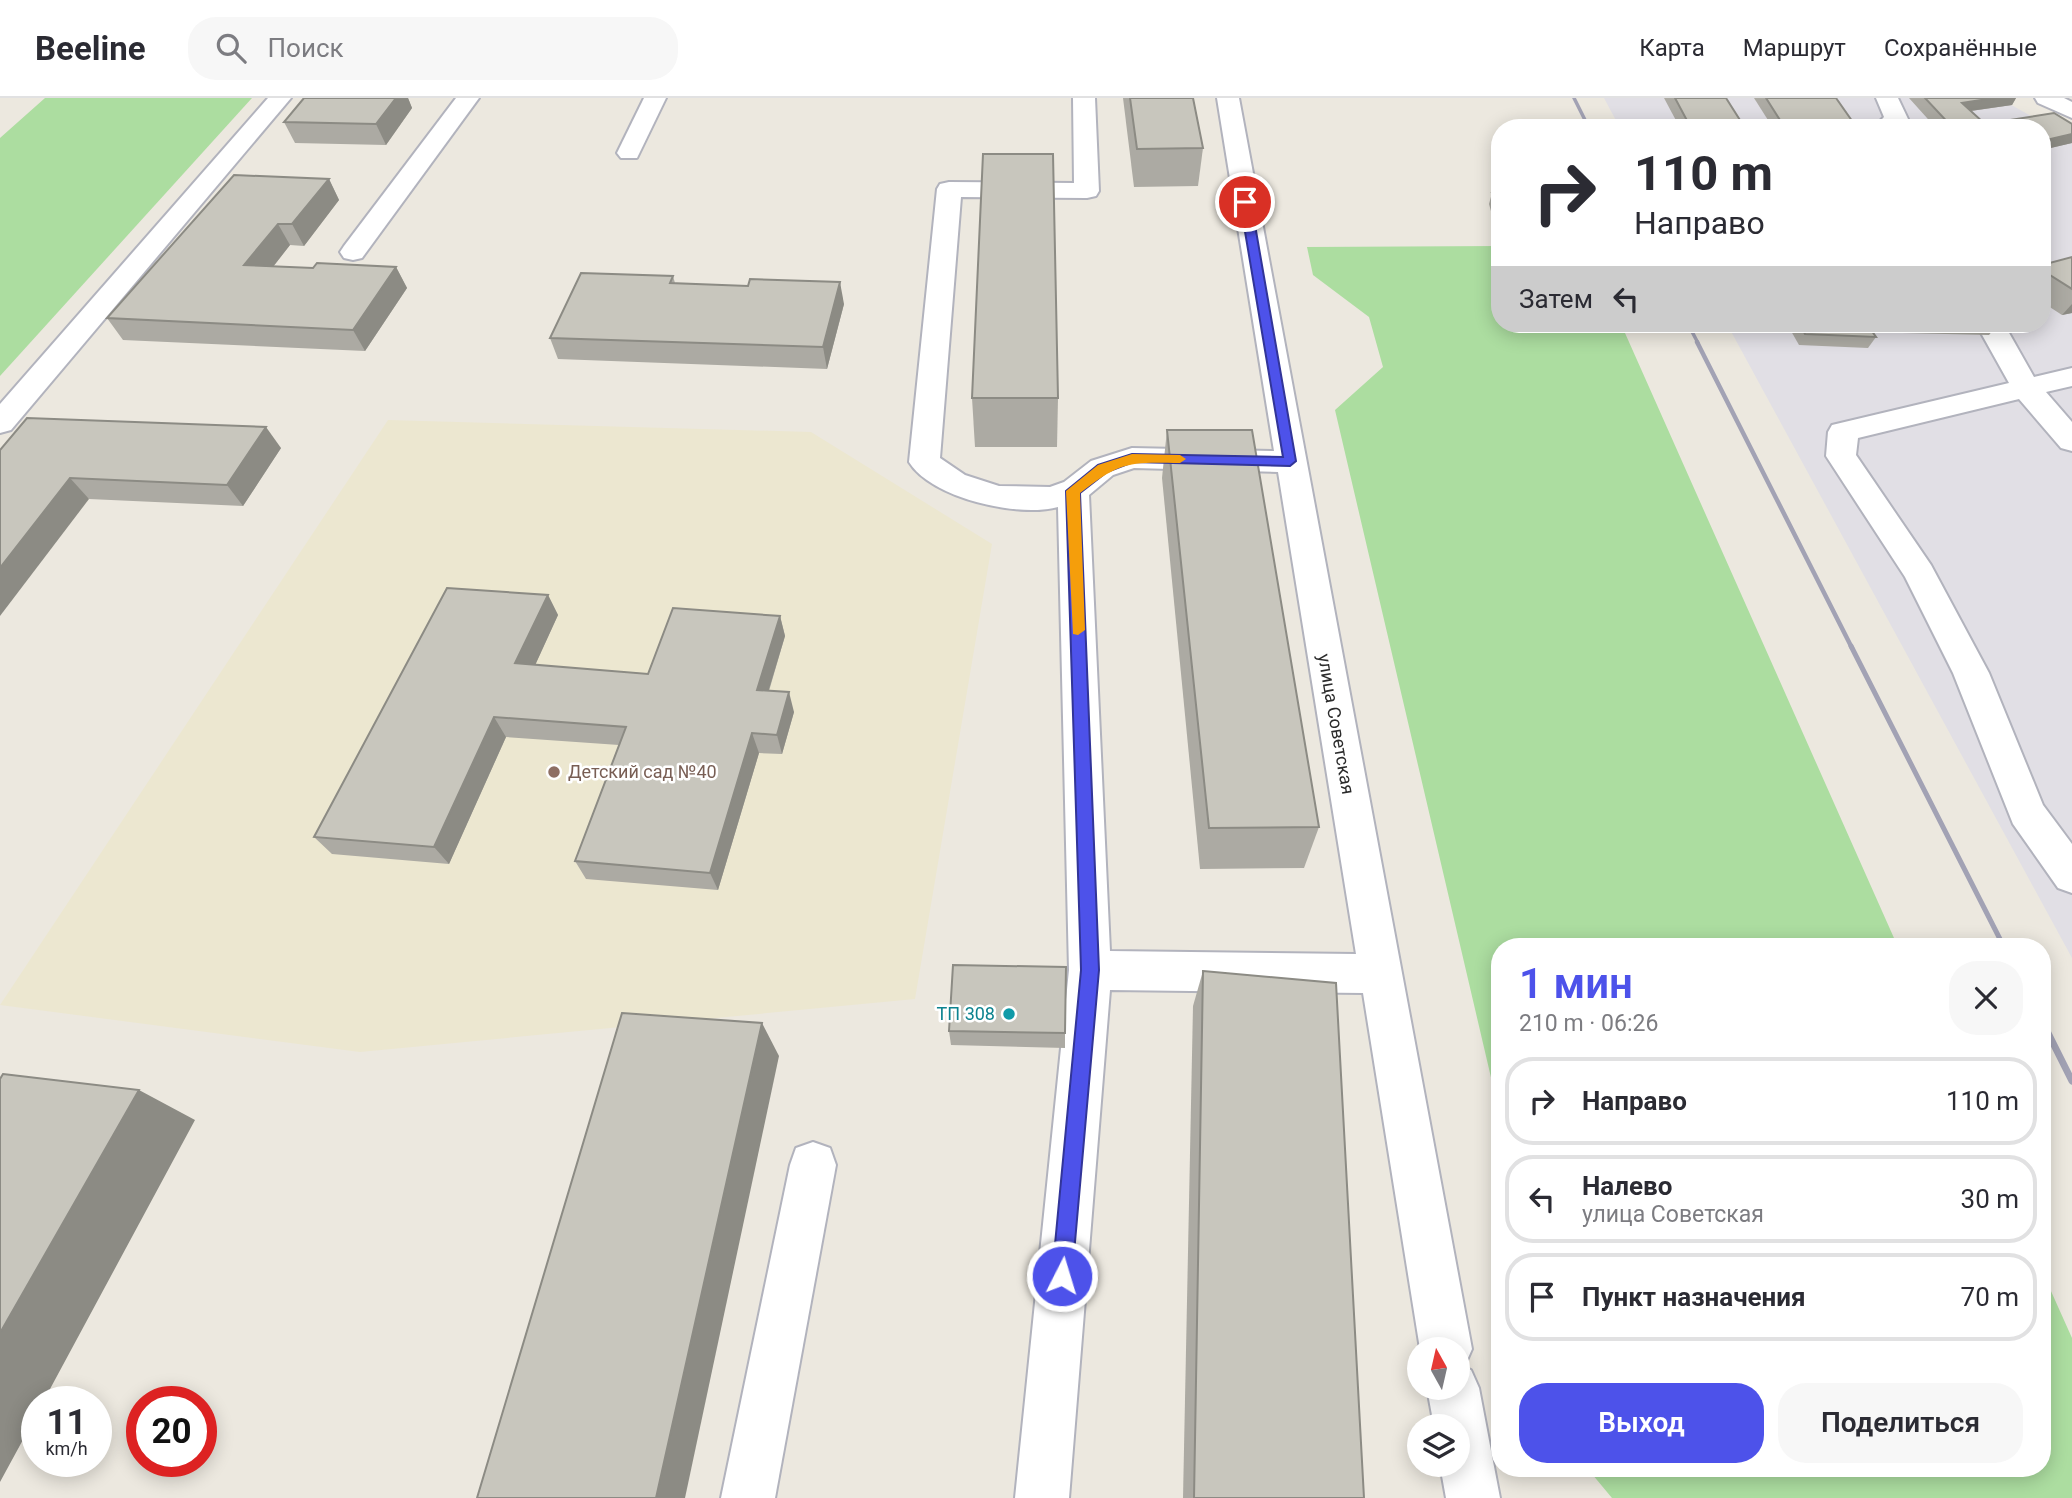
<!DOCTYPE html>
<html lang="ru">
<meta charset="utf-8">
<style>
:root{--surface:#fff;--page:#f7f7f7;--text:#2b2b33;--muted:#7c7c81;--line:#e1e1e2;--accent:#4d52ea}
body{margin:0;font-family:Roboto,sans-serif;background:var(--page);color:var(--text);height:100vh;display:flex;flex-direction:column;font-size:26px;white-space:nowrap}
*{box-sizing:border-box;margin:0}
p{font-size:23px;color:var(--muted)}
.icon{flex:none;width:38px;height:38px;fill:none;stroke:currentColor;stroke-width:2;stroke-linecap:round;stroke-linejoin:round}
.map{position:relative;flex:1;overflow:hidden}
.panel{position:absolute;left:1491px;top:840px;width:560px;height:539px;display:flex;flex-direction:column;background:var(--surface);border-radius:28px;box-shadow:0 4px 18px #0003}
.panel>*{flex:none}
.banner{position:absolute;left:1491px;top:21px;width:560px;height:214px;border-radius:28px;box-shadow:0 4px 18px #0003;background:#fff;color:var(--text);overflow:hidden}
.needle{width:46px;rotate:352deg}
.fabs{position:absolute;left:1407px;top:1239px;display:grid;gap:14px}
.fabs a{display:grid;place-items:center;width:63px;height:63px;border-radius:50%;background:var(--surface);box-shadow:0 4px 18px #0003;font-size:35px}
.speed{position:absolute;left:21px;top:1288px;display:flex;gap:14px;font-size:35px;font-weight:700;text-align:center}
.speed>*{display:grid;place-content:center;width:91px;height:91px;border-radius:50%;background:var(--surface);box-shadow:0 4px 18px #0003;line-height:1}
.speed small{font-size:18px;font-weight:400}
.speed .limit{border:10px solid #d22;background:#fff;color:#111}
.pin{position:absolute;display:grid;place-items:center;width:60px;height:60px;color:#fff;margin:-30px;border:4px solid #fff;border-radius:50%;box-shadow:0 2px 7px #0007}
.me{position:absolute;width:77px;margin:-38px;rotate:5deg;stroke-linejoin:round;filter:drop-shadow(0 0 5px #0008)}
.turn{display:flex;align-items:center;gap:24px;height:147px;padding:0 28px;font-size:32px}
.turn .icon{width:91px;height:91px;stroke-width:2.5}
.turn b{display:block;font-size:49px;line-height:60px}
.then{display:flex;align-items:center;height:66px;padding:0 28px;background:#0003;gap:14px;font-size:26px}
.round{display:grid;place-items:center;flex:none;width:74px;height:74px;border-radius:28px;background:var(--page)}
.overview{display:flex;align-items:center;justify-content:space-between;height:119px;padding:0 28px}
h1{font-size:42px;font-weight:600;line-height:52px;color:var(--accent)}
.cta{display:flex;gap:14px;margin-top:auto;padding:14px 28px}
.cta a{flex:1;height:80px;border-radius:28px;background:var(--accent);color:#fff;font-size:28px;font-weight:600;line-height:80px;text-align:center}
.cta a+a{background:var(--page);color:var(--text)}
ul{padding:0;list-style:none}
li{display:flex;align-items:center;gap:21px;height:88px;margin:0 14px 10px;padding:0 14px;border:4px solid var(--line);border-radius:28px}
li div{flex:1}
li b{display:block;font-size:26px}
li em{font-style:normal}
header{display:flex;align-items:center;gap:42px;box-sizing:border-box;height:98px;padding:0 35px;background:var(--surface);border-bottom:2px solid var(--line)}
header strong{font-size:33px}
nav{display:flex;gap:38px;margin-inline-start:auto;font-size:24px}
.search{width:490px;height:63px;background:var(--page);display:flex;align-items:center;gap:18px;box-sizing:border-box;padding:0 24px;border-radius:28px;color:var(--muted);font-size:26px}
.map>svg:first-child{display:block}
.industrial{fill:#e1dfe5}
.education{fill:#ece7d0}
.green{fill:#acdda0}
.lines{fill:none;stroke-linecap:round;stroke-linejoin:round}
.minor-casing{stroke:#b2b3bd;stroke-width:4}
.minor{fill:#fff;fill-rule:evenodd}
.rail-far3{stroke:#a2a2b4;stroke-width:3.5}
.rail-far2{stroke:#a2a2b4;stroke-width:4.5}
.rail-far1{stroke:#a2a2b4;stroke-width:5}
.rail{stroke:#a2a2b4;stroke-width:7}
.wall{fill:#acaaa3}
.shaded-wall{fill:#8c8b84}
.building{fill:#c8c6bd;stroke:#8c8b84;stroke-width:2}
.route{fill:#4d52ea;stroke:#323598;stroke-width:2}
.slow{fill:#f59e0b}
.education-dot{fill:#8d6e63;stroke:#fff;stroke-width:2.5}
.culture-dot{fill:#0f9aa8;stroke:#fff;stroke-width:2.5}
.labels{text-anchor:middle;stroke-width:5;stroke-linejoin:round;paint-order:stroke}
.street-label{font-size:18px;fill:#2b2b2b;stroke:#fff}
.education-label{font-size:18px;fill:#785e54;stroke:#fff;text-anchor:start}
.culture-label{font-size:18px;fill:#0d838f;stroke:#fff;text-anchor:end}
</style>
<header>
<strong>Beeline</strong>
<div class="search"><svg class="icon" aria-label="search" viewBox="0 0 24 24"><circle cx="10" cy="10" r="6"/><path d="M15 15l6 6"/></svg>Поиск</div>
<nav><a>Карта</a><a>Маршрут</a><a>Сохранённые</a></nav>
</header>
<div class="map">
<svg width="2072" height="1400" viewBox="0 0 2072 1400">
<rect width="100%" height="100%" fill="#ece8df"/>
<!-- industrial -->
<path class="industrial" d="M1604,0H1999L2072,41V860L1727,226H2042V30H1620Z"/>
<!-- education -->
<path class="education" d="M388,322L811,334L992,446L915,901L360,954L0,907Z"/>
<!-- green -->
<g class="green">
<path d="M45,0H252L0,278V40Z"/>
<path d="M1500,148V226H1621L1898,849H1500V1018L1335,312L1383,269L1369,219L1313,177L1307,149Z"/>
<path d="M2042,1173L2072,1240V1400H1612L1587,1370H2042Z"/>
</g>
<g class="lines">
<defs>
<g id="minor">
<path d="M268,0H291L11,332L0,335V306Z"/>
<path d="M456,0H479L362,160L353,162L344,160L340,154L344,148Z"/>
<path d="M644,0H666L637,60H621L617,55Z"/>
<path d="M1073,0H1095L1099,93L1096,98L1087,100L961,99L940,360L965,377L999,388L1050,389L1064,384L1091,363L1132,350L1274,353L1217,0H1239L1472,1251L1464,1269L1471,1272L1479,1290L1500,1400H1446L1440,1367H1458V1328H1434L1427,1290H1458V1251H1420L1363,895L1110,892L1069,1400H1015L1069,872L1058,409C1018,420 931,400 909,364L937,91L940,86L949,84L1074,85ZM1134,370L1278,374L1356,856L1110,853L1089,397L1113,377Z"/>
<path d="M1876,0H1898L1908,21C1899,33 1886,30 1873,30L1884,19Z"/>
<path d="M2035,0H2064L2072,4V20L2038,5Z"/>
<path d="M1976,226H2004L2034,279L2072,270V288L2046,294L2072,324V353L2061,350L2019,301L1858,340L1856,357L1931,467L1989,575L2043,707L2072,746V795L2058,790L2013,726L1953,575L1905,479L1826,358L1828,334L1832,327L2009,285Z"/>
<path d="M813,1044L830,1050L836,1067L775,1400H721L790,1067L796,1050Z"/>
</g>
</defs>
<!-- minor casing -->
<use href="#minor" class="minor-casing"/>
<!-- minor -->
<use href="#minor" class="minor"/>
<!-- rail-far3 -->
<g class="rail-far3">
<path d="M1574,0L1589,30"/>
<path d="M1688,226L1698,245"/>
</g>
<!-- rail-far2 -->
<path class="rail-far2" d="M1697,244L1852,550"/>
<!-- rail-far1 -->
<g class="rail-far1">
<path d="M1851,548L2004,849"/>
<path d="M2042,924L2044,929"/>
</g>
<!-- rail -->
<path class="rail" d="M2044,927L2072,983"/>
</g>
<!-- wall -->
<g class="wall">
<path d="M304,0H408L412,10L386,47L295,45L284,24Z"/>
<path d="M1123,0H1193L1203,50L1198,88L1134,89Z"/>
<path d="M1664,0H1726L1745,30H1680Z"/>
<path d="M1754,0H1836L1857,30H1773Z"/>
<path d="M1909,0H2016L2012,7L1971,13L1985,26H2072V45L2042,52V30H1936Z"/>
<path d="M329,81L339,102L304,148L290,147L273,169L313,170L396,169L407,190L365,253L123,242L107,220Z"/>
<path d="M1492,95H1500V124H1494L1489,106Z"/>
<path d="M2072,159V215L2062,217L2042,204V167Z"/>
<path d="M673,178L675,185L748,188L844,206L827,271L558,261L550,240Z"/>
<path d="M1787,226H1867L1876,239L1868,250L1799,247Z"/>
<path d="M1897,226H1998L1989,237L1902,235Z"/>
<path d="M972,300H1058L1057,349H975Z"/>
<path d="M1167,332L1319,729L1304,770L1200,771L1162,380Z"/>
<path d="M281,350L243,408L89,401L0,352Z"/>
<path d="M548,497L558,517L535,567L648,576L780,518L785,538L769,593L794,614L782,656L759,655L718,792L586,781L575,763L619,647L506,639L449,766L332,756L314,739Z"/>
<path d="M1203,873L1364,1400H1183L1193,908Z"/>
<path d="M949,933L1065,935V950L951,947Z"/>
</g>
<!-- shaded-wall -->
<g class="shaded-wall">
<path d="M395,0H408L412,10L386,47L376,26Z"/>
<path d="M1994,0H2016L2012,7L1956,15L1962,5Z"/>
<path d="M2072,36V45L2042,52V43Z"/>
<path d="M329,81L339,102L304,148L292,126Z"/>
<path d="M278,126L290,147L257,189L244,167Z"/>
<path d="M396,169L407,190L365,253L353,232Z"/>
<path d="M840,184L844,206L827,271L823,249Z"/>
<path d="M2072,206V215L2062,217Z"/>
<path d="M266,329L281,350L243,408L227,387Z"/>
<path d="M70,380L89,401L0,518V470Z"/>
<path d="M548,497L558,517L527,585L515,565Z"/>
<path d="M780,518L785,538L763,611L757,592Z"/>
<path d="M789,594L794,614L782,656L777,637Z"/>
<path d="M494,619L506,639L449,766L434,749Z"/>
<path d="M752,635L759,655L718,792L710,775Z"/>
<path d="M762,925L779,958L685,1400H656Z"/>
<path d="M139,992L195,1022L43,1304H37V1316L0,1384V1235Z"/>
</g>
<!-- building -->
<g class="building">
<path d="M304,0H396L376,26L284,24Z"/>
<path d="M1130,0H1193L1203,50L1137,51Z"/>
<path d="M1675,0H1726L1745,30H1691Z"/>
<path d="M1766,0H1836L1857,30H1785Z"/>
<path d="M1925,0H1994L1962,5L1985,26L2054,15L2072,26V36L2042,43V30H1953Z"/>
<path d="M983,56H1053L1058,300H972Z"/>
<path d="M234,77L329,81L292,126H278L244,167L313,170L317,165L396,169L353,232L107,220Z"/>
<path d="M1492,95H1500V113H1498Z"/>
<path d="M2072,159V191L2042,172V167Z"/>
<path d="M581,175L673,178L670,185L748,188L750,181L840,184L823,249L550,240Z"/>
<path d="M1800,226H1867L1876,239L1805,236Z"/>
<path d="M27,320L266,329L227,387L70,380L0,470V352Z"/>
<path d="M1167,332H1252L1319,729L1209,730Z"/>
<path d="M447,490L548,497L515,565L648,576L673,510L780,518L757,592L789,594L777,637L752,635L710,775L575,763L626,629L494,619L434,749L314,739Z"/>
<path d="M953,867L1066,869L1065,935L949,933Z"/>
<path d="M1203,873L1336,885L1364,1400H1194Z"/>
<path d="M622,915L762,925L656,1400H477Z"/>
<path d="M3,976L139,992L0,1235V981Z"/>
</g>
<!-- route -->
<path class="route" d="M1245,101L1251,104L1296,363L1290,368L1133,364L1107,374L1080,395L1099,872L1072,1178L1069,1185L1062,1188L1055,1185L1052,1178L1081,872L1066,393L1098,367L1132,356L1283,359L1240,104Z"/>
<!-- slow -->
<path class="slow" d="M1132,356L1180,357L1186,361L1180,365C1129,364 1121,363 1080,395L1085,532L1078,537L1073,536L1066,393L1098,367Z"/>
<!-- markers -->
<circle class="education-dot" cx="554" cy="674" r="7"/>
<circle class="culture-dot" cx="1009" cy="916" r="7"/>
<g class="labels">
<!-- street labels -->
<g class="street-label">
<text transform="translate(1336 626) rotate(80)" y="6">улица Советская</text>
</g>
<!-- education labels -->
<g class="education-label">
<text x="568" y="680">Детский сад №40</text>
</g>
<!-- culture labels -->
<g class="culture-label">
<text x="995" y="922">ТП 308</text>
</g>
</g>
</svg>
<div class="fabs">
<a><svg class="needle" viewBox="-14 -14 28 28"><path d="M0-13l5 13h-10z" fill="#e53935"/><path d="M0 13l5-13h-10z" fill="#7c7c81"/></svg></a>
<a><svg class="icon" aria-label="layers" viewBox="0 0 24 24"><path d="M12 4l9 5-9 5-9-5zM3 14l9 5 9-5"/></svg></a>
</div>
<div class="speed"><div>11<small>km/h</small></div><div class="limit">20</div></div>
<div class="pin" style="left:1245px;top:104px;background:#d93025"><svg class="icon" aria-label="arrive" viewBox="0 0 24 24"><path d="M6 21V4h12l-3 4 3 4H6"/></svg></div>
<svg class="me" style="left:1062px;top:1178px" viewBox="-20 -20 40 40"><circle r="17" fill="#4d52ea" stroke="#fff" stroke-width="3"/><path d="M0-11L8 9 0 5-8 9z" fill="#fff"/></svg>
<div class="banner">
<div class="turn"><svg class="icon" aria-label="right" viewBox="0 0 24 24"><path d="M7 20v-9h11M14 6l5 5-5 5"/></svg><div><b>110 m</b>Направо</div></div>
<div class="then">Затем<svg class="icon" aria-label="left" viewBox="0 0 24 24"><path d="M17 20v-9H6M10 6l-5 5 5 5"/></svg></div>
</div>
<section class="panel">
<div class="overview"><div><h1>1 мин</h1><p>210 m · 06:26</p></div><a class="round"><svg class="icon" aria-label="close" viewBox="0 0 24 24"><path d="M6 6l12 12M18 6L6 18"/></svg></a></div>
<ul>
<li><svg class="icon" aria-label="right" viewBox="0 0 24 24"><path d="M7 20v-9h11M14 6l5 5-5 5"/></svg><div><b>Направо</b></div><em>110 m</em></li>
<li><svg class="icon" aria-label="left" viewBox="0 0 24 24"><path d="M17 20v-9H6M10 6l-5 5 5 5"/></svg><div><b>Налево</b><p>улица Советская</p></div><em>30 m</em></li>
<li><svg class="icon" aria-label="arrive" viewBox="0 0 24 24"><path d="M6 21V4h12l-3 4 3 4H6"/></svg><div><b>Пункт назначения</b></div><em>70 m</em></li>
</ul>
<div class="cta"><a>Выход</a><a>Поделиться</a></div>
</section>
</div>
